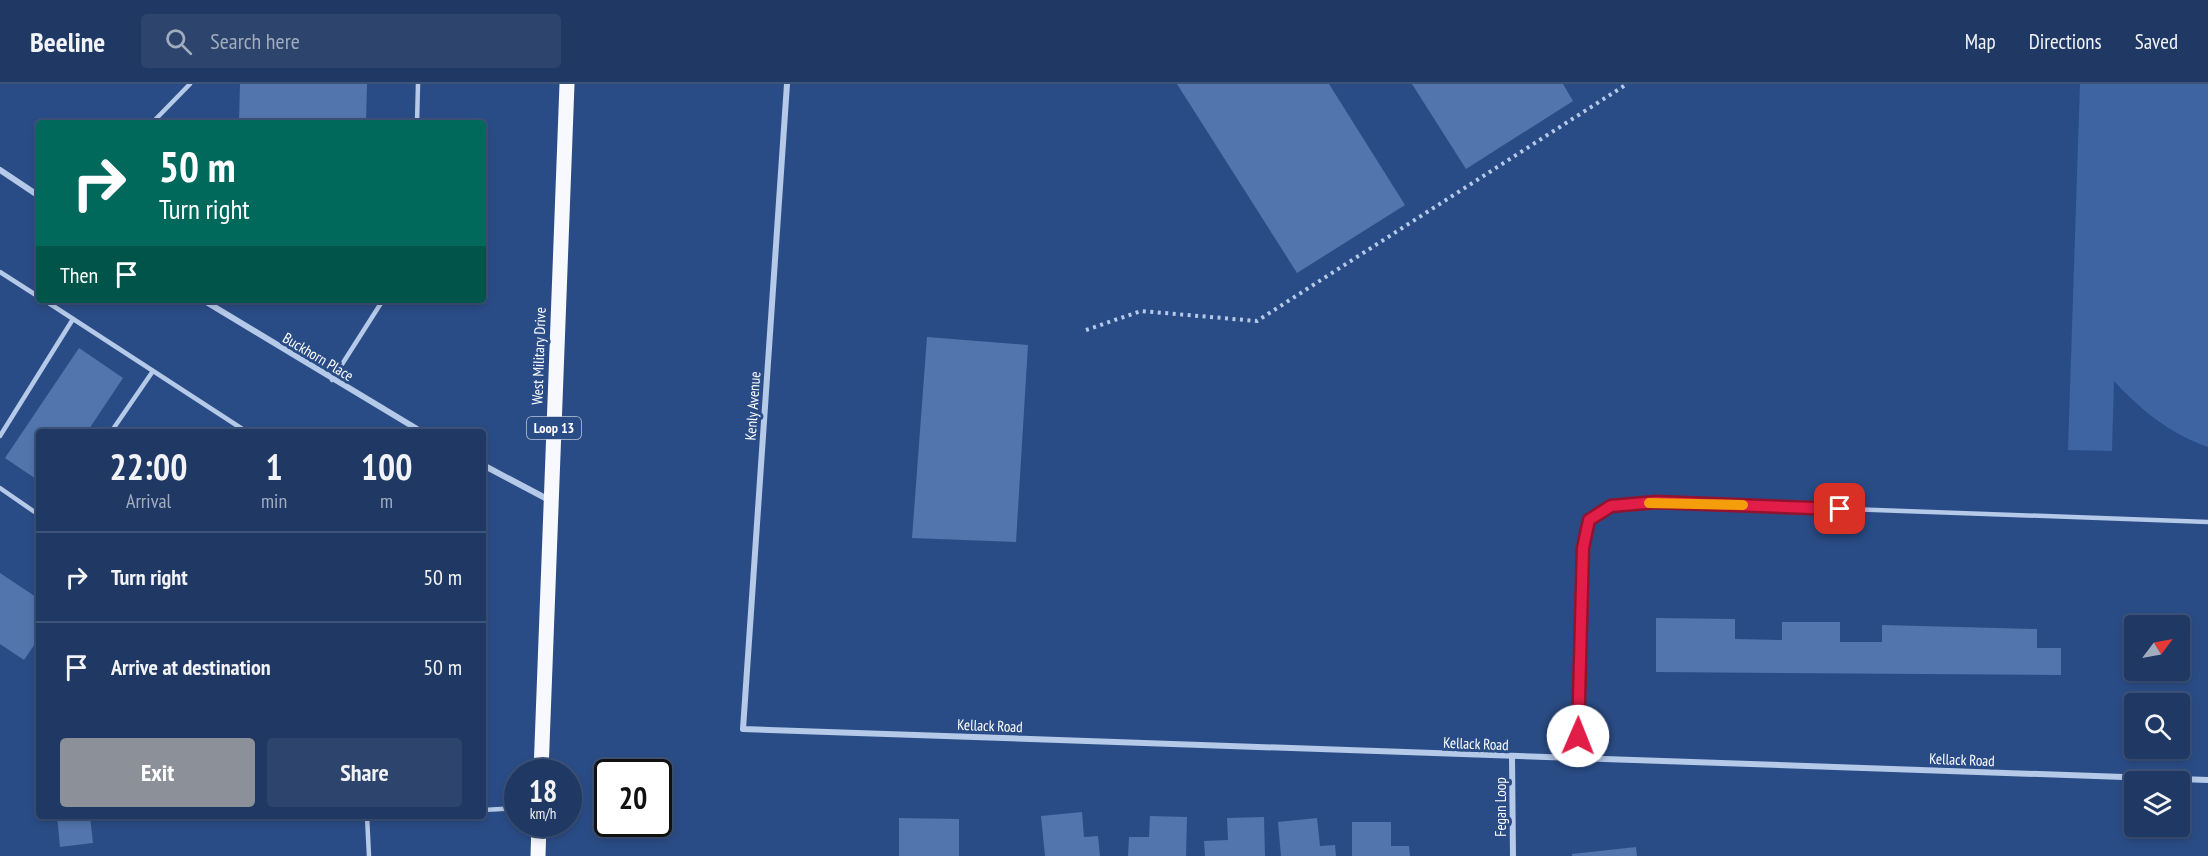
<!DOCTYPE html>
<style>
:root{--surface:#203964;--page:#2d446d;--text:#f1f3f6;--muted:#a2acbf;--line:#3d5378;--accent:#8c9099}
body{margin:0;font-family:"PT Sans Narrow",sans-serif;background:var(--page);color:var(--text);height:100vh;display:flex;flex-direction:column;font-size:22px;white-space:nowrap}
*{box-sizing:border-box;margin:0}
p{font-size:20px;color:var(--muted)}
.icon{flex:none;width:33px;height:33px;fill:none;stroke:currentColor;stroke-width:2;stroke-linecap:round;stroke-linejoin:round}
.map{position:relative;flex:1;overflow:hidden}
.side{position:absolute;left:36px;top:345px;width:450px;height:390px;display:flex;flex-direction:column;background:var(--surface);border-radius:6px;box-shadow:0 3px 9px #0003,0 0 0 2px var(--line)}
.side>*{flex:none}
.hud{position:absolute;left:36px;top:36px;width:450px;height:183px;border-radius:6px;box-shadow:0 3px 9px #0003,0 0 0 2px var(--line);background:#00695c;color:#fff;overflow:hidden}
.needle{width:39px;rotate:58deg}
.fabs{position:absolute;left:2124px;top:531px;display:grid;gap:12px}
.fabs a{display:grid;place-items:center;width:66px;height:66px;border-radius:6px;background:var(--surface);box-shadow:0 3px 9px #0003,0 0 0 2px var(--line);font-size:30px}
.speed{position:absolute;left:504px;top:675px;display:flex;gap:12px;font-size:30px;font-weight:700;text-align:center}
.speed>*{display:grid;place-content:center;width:78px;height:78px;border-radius:50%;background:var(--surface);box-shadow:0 3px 9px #0003,0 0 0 2px var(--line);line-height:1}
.speed small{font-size:15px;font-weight:400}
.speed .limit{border:3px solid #111;border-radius:9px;background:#fff;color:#111}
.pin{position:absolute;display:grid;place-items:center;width:51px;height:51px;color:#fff;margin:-26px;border-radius:12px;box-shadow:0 3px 9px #0006}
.me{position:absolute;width:66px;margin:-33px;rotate:1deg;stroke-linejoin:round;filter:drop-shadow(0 0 4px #0008)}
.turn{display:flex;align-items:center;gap:21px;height:126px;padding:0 24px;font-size:27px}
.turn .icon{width:78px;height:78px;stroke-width:2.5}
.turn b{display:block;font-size:42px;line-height:51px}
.then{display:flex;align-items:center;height:57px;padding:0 24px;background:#0003;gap:12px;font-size:22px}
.eta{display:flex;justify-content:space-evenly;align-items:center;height:102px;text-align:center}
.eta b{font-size:36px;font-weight:700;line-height:42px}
.action{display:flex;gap:12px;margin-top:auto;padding:12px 24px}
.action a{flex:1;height:69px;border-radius:6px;background:var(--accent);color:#fff;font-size:24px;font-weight:700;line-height:69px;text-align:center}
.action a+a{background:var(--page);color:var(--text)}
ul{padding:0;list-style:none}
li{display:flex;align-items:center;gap:18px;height:90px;padding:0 24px;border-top:2px solid var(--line)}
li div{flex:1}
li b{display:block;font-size:22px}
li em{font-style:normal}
header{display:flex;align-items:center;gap:36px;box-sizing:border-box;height:84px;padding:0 30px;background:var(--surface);border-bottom:2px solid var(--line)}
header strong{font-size:28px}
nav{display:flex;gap:33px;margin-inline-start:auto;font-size:21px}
.search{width:420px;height:54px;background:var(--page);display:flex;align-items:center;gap:15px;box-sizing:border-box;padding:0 21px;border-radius:6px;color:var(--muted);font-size:22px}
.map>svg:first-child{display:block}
.green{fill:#3e65a2}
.building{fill:#5275ad}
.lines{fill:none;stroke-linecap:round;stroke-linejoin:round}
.path{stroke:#b5c9e8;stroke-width:4;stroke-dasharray:3 4.5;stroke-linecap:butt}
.lane{stroke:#b5c9e8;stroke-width:4.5}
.street{stroke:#b5c9e8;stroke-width:6}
.primary{stroke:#f7f9fe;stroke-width:15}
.route-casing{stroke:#92132f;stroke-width:15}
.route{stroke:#e11d48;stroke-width:10}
.slow{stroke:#f59e0b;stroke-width:10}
.labels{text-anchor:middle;stroke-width:6;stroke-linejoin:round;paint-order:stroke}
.shield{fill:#2a4c86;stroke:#bfc9db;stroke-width:1.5}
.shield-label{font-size:14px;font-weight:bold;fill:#fff}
.street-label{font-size:15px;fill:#fff;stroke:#2a4c86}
</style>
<header>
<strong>Beeline</strong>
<div class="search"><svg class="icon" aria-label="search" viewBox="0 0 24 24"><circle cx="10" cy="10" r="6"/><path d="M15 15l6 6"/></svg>Search here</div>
<nav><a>Map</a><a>Directions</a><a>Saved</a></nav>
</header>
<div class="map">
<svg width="2208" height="772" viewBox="0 0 2208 772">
<rect width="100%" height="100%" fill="#2a4c86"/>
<!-- green -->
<path class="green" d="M2080,0H2208V363C2170,350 2141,326 2114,297L2112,367L2068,366Z"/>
<!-- building -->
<g class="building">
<path d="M240,0H367L366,39H239Z"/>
<path d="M1177,0H1329L1405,121L1297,189Z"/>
<path d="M1412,0H1563L1573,17L1466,85Z"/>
<path d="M927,253L1028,261L1016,458L912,454Z"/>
<path d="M79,264L123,294L87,348H39V397L5,374Z"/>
<path d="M0,489L39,515V554L24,576L0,560Z"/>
<path d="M1656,534L1735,535V555L1782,556V538H1840V558H1882V541L2037,545V564H2061V591L1656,588Z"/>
<path d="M1082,728L1084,753L1098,752L1100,772H1045L1041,732Z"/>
<path d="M57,732H90L93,759L60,763Z"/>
<path d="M1150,732L1187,733L1186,772H1128L1129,753H1149Z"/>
<path d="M1264,733L1265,772H1205L1204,757L1228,756L1227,734Z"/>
<path d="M899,734L959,735V772H899Z"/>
<path d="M1317,734L1320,762L1335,761L1336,772H1281L1278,738Z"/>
<path d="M1352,738H1391V762H1409L1410,772H1352Z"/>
<path d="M1636,763L1637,772H1572V770Z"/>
</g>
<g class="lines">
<!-- path -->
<path class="path" d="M1086,246L1141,227L1257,237L1627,0"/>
<!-- lane -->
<g class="lane">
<path d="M152,39L190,0"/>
<path d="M417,39L418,0"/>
<path d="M0,188L39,213"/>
<path d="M44,216L247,348"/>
<path d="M332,296L383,216"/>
<path d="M111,348L153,287"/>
<path d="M0,352L73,235"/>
<path d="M0,404L39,431"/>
<path d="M1577,675L1583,464L1589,436L1611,422L1656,418L2208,438"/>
<path d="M483,726L518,724"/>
<path d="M367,732L369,772"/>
</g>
<!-- street -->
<g class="street">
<path d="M787,0L743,645L2208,696"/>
<path d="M0,86L39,112"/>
<path d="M203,216L422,348"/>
<path d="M483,381L551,417"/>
<path d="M1512,673L1513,772"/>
</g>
<!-- primary -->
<g class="primary">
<path d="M541,688L567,0"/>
<path d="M538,772L539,740"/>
</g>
</g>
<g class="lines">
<defs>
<path id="route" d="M1578,652L1583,464L1589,436L1611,422L1656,418L1840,425"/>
</defs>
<!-- route casing -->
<use href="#route" class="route-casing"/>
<!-- route -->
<use href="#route" class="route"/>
<!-- slow -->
<path class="slow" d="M1649,419L1743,421"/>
</g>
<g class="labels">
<!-- shield labels -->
<rect class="shield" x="527" y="333" width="54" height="22" rx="4.5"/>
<g class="shield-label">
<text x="554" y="349">Loop 13</text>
</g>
<!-- street labels -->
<g class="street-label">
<text transform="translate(539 272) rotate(-88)" y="5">West Military Drive</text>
<text transform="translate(318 273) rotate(31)" y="5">Buckhorn Place</text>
<text transform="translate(753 322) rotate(-86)" y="5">Kenly Avenue</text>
<text transform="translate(990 642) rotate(2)" y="5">Kellack Road</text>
<text transform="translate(1476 660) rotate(2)" y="5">Kellack Road</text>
<text transform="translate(1962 676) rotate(2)" y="5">Kellack Road</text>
<text transform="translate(1501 723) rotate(-90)" y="5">Fegan Loop</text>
</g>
</g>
</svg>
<div class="fabs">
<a><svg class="needle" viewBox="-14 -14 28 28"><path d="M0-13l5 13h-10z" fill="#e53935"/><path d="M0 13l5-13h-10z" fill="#a2acbf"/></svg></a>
<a><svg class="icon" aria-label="search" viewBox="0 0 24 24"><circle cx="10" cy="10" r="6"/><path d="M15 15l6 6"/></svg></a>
<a><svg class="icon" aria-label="layers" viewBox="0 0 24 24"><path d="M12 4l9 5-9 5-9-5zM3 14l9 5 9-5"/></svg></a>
</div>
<div class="speed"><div>18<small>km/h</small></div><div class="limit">20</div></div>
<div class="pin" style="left:1840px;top:425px;background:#d93025"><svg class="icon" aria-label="arrive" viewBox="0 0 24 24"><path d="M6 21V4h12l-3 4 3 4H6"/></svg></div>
<svg class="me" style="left:1578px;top:652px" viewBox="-20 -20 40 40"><circle r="19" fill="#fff"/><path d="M0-13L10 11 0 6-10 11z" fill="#e11d48"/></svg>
<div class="hud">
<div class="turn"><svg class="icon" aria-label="right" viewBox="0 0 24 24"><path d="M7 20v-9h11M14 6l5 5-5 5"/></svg><div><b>50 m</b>Turn right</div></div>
<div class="then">Then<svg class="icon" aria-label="arrive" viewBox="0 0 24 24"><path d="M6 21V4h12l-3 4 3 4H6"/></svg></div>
</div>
<section class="side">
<div class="eta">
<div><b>22:00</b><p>Arrival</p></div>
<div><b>1</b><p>min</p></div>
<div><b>100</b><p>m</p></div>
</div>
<ul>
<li><svg class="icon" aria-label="right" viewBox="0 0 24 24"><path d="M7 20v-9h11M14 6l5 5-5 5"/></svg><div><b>Turn right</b></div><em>50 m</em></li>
<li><svg class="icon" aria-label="arrive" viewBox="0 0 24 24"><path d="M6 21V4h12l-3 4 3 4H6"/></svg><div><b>Arrive at destination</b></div><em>50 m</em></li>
</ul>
<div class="action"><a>Exit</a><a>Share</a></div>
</section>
</div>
